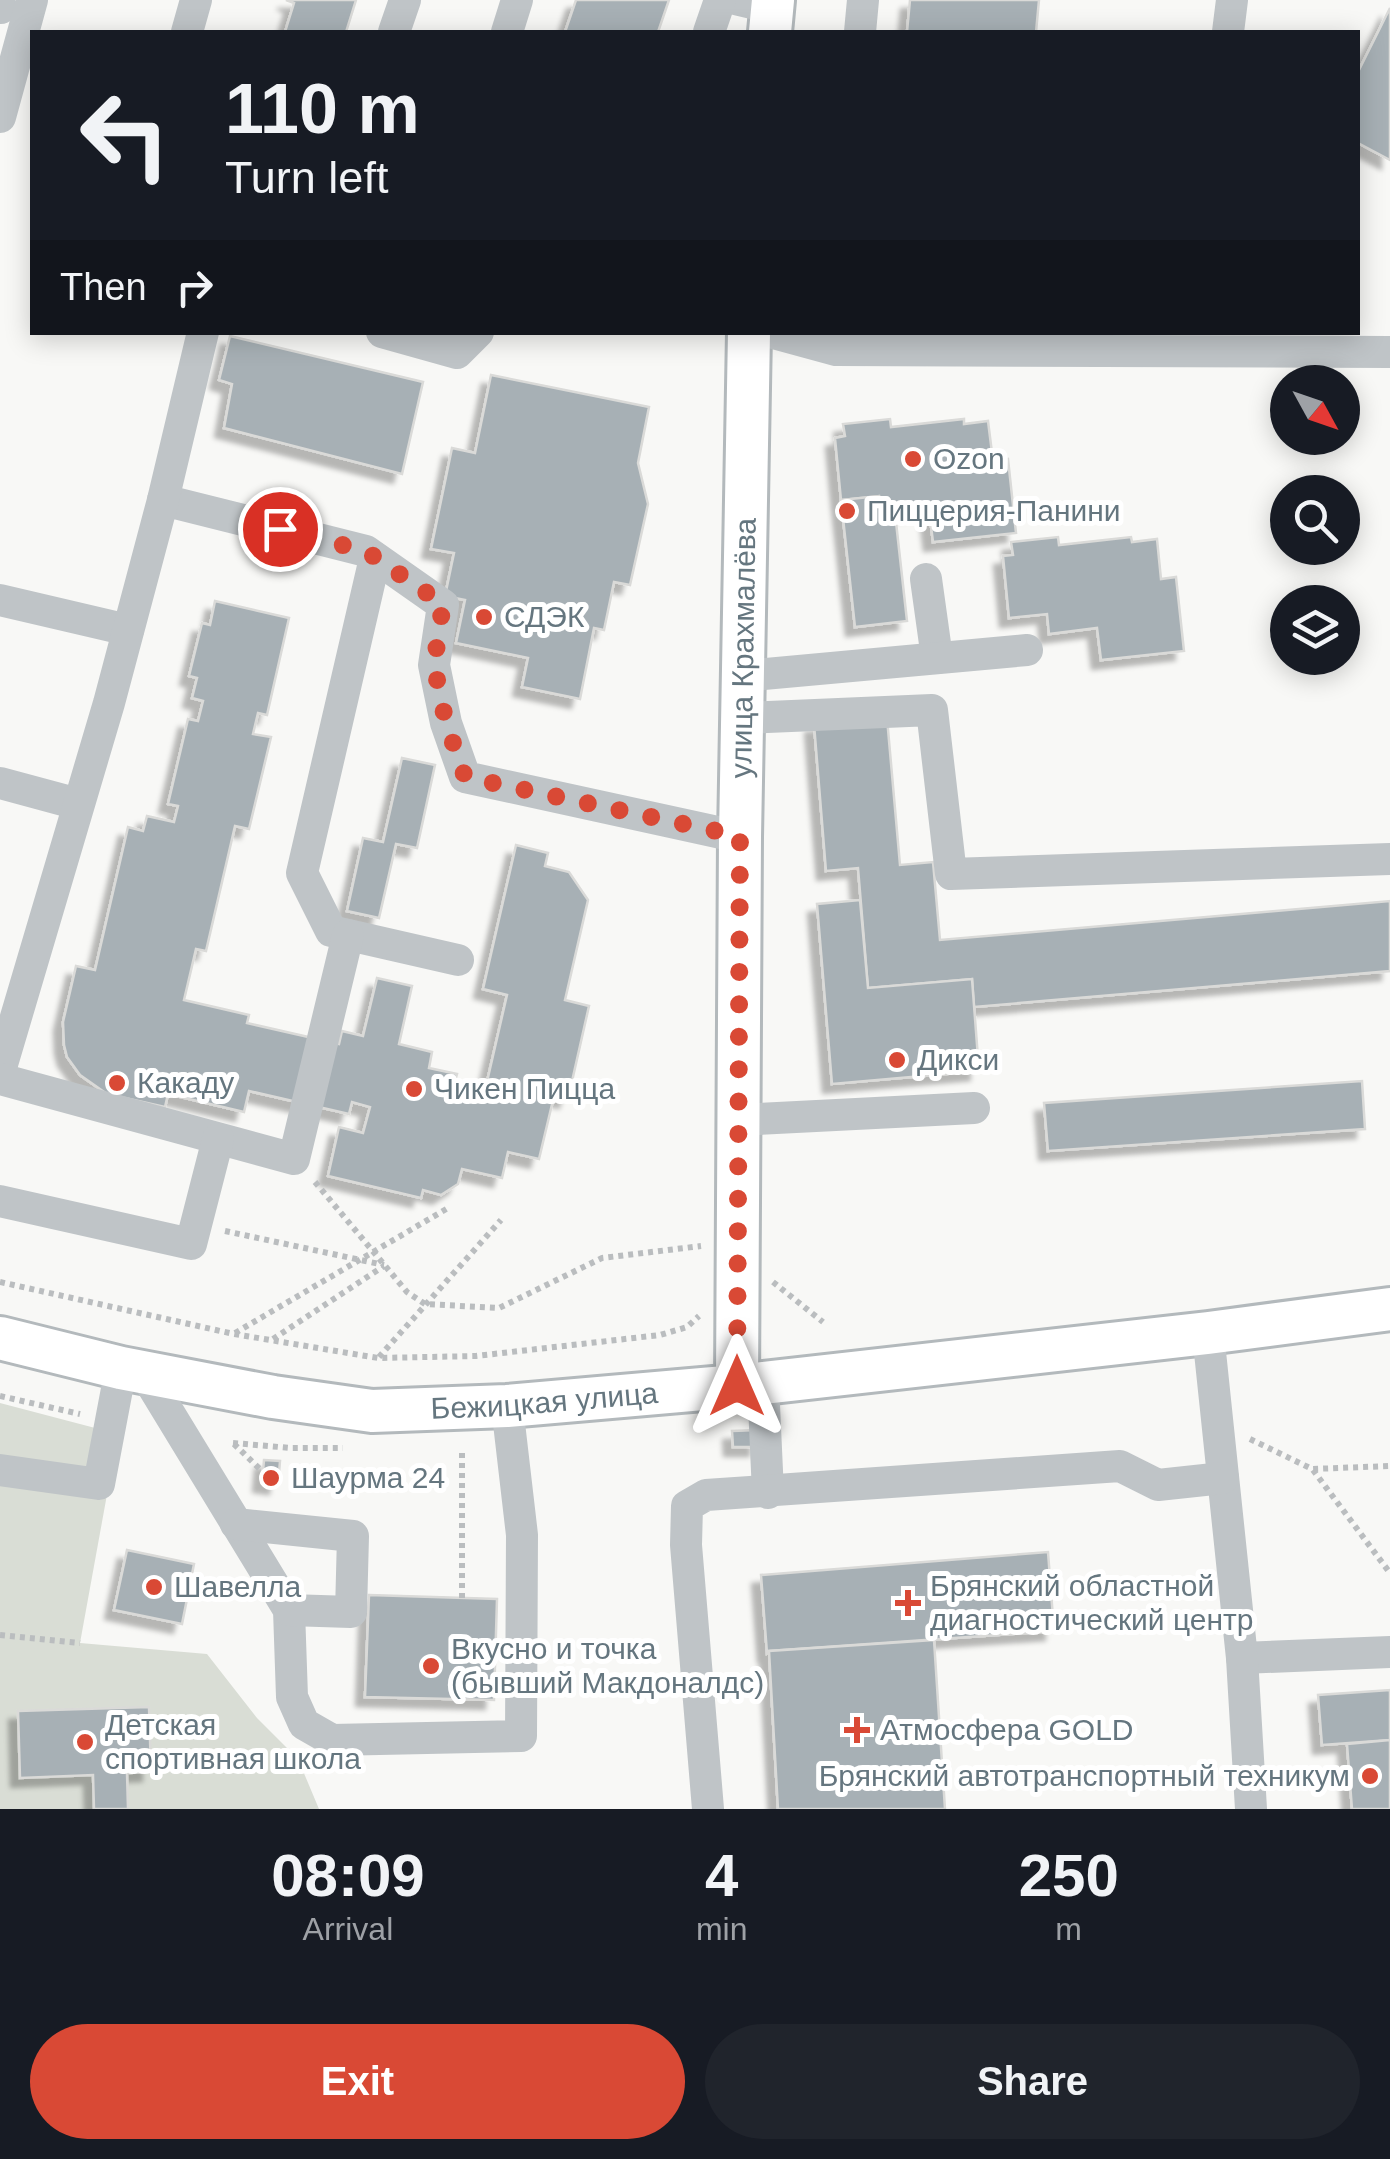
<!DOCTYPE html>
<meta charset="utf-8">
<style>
:root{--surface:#171b24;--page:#20242c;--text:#f1f3f6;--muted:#9ea1a6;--accent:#d94935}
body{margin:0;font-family:Helvetica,sans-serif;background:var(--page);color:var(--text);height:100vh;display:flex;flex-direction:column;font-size:38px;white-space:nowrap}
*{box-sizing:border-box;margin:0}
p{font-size:32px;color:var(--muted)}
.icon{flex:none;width:55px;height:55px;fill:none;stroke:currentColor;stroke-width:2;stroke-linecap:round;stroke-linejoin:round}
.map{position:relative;height:1809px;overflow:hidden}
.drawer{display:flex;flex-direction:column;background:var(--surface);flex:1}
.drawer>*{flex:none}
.banner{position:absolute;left:30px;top:30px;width:1330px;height:305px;border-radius:0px;box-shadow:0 5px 25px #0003;background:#171b24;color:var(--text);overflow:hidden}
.needle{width:65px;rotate:130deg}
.fabs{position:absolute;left:1270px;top:365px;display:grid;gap:20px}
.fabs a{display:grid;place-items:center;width:90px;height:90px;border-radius:50%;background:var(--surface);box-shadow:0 5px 25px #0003;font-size:50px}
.pin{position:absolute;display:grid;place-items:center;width:85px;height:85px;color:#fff;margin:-42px;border:5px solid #fff;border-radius:50%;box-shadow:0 2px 10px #0007}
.me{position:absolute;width:110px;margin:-55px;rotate:0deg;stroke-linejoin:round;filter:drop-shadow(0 0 8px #0008)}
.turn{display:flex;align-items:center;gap:35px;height:210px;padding:0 30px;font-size:45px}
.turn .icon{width:130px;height:130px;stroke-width:2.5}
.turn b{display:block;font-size:70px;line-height:85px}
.then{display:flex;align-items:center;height:95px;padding:0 30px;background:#0003;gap:20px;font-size:38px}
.eta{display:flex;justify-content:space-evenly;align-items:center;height:170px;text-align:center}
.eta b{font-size:60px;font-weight:700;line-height:70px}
.primary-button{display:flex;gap:20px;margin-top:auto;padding:20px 30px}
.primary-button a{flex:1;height:115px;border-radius:60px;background:var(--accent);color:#fff;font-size:40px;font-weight:700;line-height:115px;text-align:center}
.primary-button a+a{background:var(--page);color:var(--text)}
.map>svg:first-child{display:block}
.green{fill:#d9ddd5}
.building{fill:#a7b0b5;stroke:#dadad8;stroke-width:2.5;filter:url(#shadow)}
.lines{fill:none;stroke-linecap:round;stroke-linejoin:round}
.major-casing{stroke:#b3b9bc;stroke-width:48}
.path{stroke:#babdbf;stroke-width:6;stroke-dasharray:5 5;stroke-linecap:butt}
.minor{stroke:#bfc4c7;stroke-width:32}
.major{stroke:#fff;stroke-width:42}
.route{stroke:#d94935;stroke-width:18;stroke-dasharray:0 32.4}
.poi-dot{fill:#d94935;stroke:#fff;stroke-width:4}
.labels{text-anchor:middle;stroke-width:10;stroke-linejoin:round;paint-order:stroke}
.poi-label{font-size:30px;fill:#65767f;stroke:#fff;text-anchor:start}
.street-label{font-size:30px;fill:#65767f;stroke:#fff}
</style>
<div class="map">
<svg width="1390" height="1809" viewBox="0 0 1390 1809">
<defs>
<filter id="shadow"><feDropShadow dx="-9" dy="9" stdDeviation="2.5" flood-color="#0004"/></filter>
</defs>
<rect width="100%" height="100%" fill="#f8f8f6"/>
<!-- green -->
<path class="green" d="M0,1403L118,1434L80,1643L207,1654L257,1718L298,1759L319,1809H0Z"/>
<!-- building -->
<g class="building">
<path d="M286,0H356L346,32H285L294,3Z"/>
<path d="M576,0H669L658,32H565Z"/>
<path d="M910,0H1039L1036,32H907Z"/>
<path d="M1390,8V160L1358,143V72Z"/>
<path d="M230,336L423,382L402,474L224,428L232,384L219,380Z"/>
<path d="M491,375L649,407L638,463L648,504L630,585L614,582L604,630L594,628L580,699L522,687L528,658L456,643L465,600L445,596L454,553L431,549L452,448L475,453Z"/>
<path d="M890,419L891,427L964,419V424L988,421L993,461L1008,459L1016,533L933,542L929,510L881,515L879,496L841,500L835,438L845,436L843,424Z"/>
<path d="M879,496L881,515L895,513L907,621L855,627L841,500Z"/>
<path d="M1058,537L1059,545L1131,537L1132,542L1157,539L1161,579L1176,577L1184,651L1101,660L1097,628L1049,634L1047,614L1009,618L1003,556L1013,555L1011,542Z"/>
<path d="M215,601L289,618L267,715L258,713L253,734L271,737L249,829L235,826L206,951L196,949L184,1000L249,1015L247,1023L339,1044L342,1031L363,1036L377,978L412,986L399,1044L432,1052L429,1068L457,1074L452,1092L483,1099L507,995L483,989L516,845L548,853L545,866L569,872L588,900L565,1000L589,1006L568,1099L554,1096L539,1159L508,1152L502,1178L462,1169L458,1184L441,1195L423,1190L421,1198L328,1176L339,1127L363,1133L370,1107L352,1102L349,1114L249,1091L244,1112L168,1094L165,1107L107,1094L80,1075L67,1057L64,1045L63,1022L76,966L95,970L128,827L143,831L147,816L174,822L178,806L168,804L188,719L198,721L203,701L192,698L197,678L189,676L202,623L210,625Z"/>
<path d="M887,718L900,865L933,862L940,940L1390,901V971L974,1007L972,979L868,988L858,868L826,871L814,724Z"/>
<path d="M402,758L435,765L417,848L396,844L379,918L347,911L363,838L383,842Z"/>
<path d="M860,900L868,988L972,979L979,1071L832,1084L817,904Z"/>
<path d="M1362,1081L1365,1129L1048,1151L1044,1103Z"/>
<path d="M758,1430V1447H733L732,1431Z"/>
<path d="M264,1460L280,1461L278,1485L262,1483Z"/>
<path d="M127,1550L194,1564L182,1624L114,1610Z"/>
<path d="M1048,1552L1054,1631L769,1651L767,1653L761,1575Z"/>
<path d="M369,1595L497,1599L494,1700L365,1697Z"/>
<path d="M934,1640L945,1809H778L769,1651Z"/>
<path d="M1390,1690V1740L1322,1745L1318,1695Z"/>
<path d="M149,1707L151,1772L127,1773L128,1809H94L93,1775L20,1778L18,1711Z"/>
<path d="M1390,1740V1809H1352L1347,1744Z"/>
</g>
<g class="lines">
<defs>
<g id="major">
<path d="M770,32L773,0"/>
<path id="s1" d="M0,1338L121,1368L273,1397L372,1411L507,1406L737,1386L1208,1333L1390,1309"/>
<path id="s2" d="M737,1386L740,837L749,332"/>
</g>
</defs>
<!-- major casing -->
<use href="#major" class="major-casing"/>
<!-- path -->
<g class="path">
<path d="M315,1182L407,1292L425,1304L499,1308L602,1258L701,1246"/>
<path d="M225,1231L384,1265"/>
<path d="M0,1282L234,1334L378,1358L476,1356L660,1335L687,1327L699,1316"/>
<path d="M773,1282L823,1322"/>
<path d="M235,1333L448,1208"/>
<path d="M273,1339L384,1266"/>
<path d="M379,1357L501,1220"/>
<path d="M0,1396L80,1414"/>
<path d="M1250,1439L1312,1469L1390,1466"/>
<path d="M233,1443L291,1448H343"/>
<path d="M234,1444L263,1472"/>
<path d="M1313,1470L1390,1573"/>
<path d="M462,1598V1449"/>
<path d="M0,1635L80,1643"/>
</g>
<!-- minor -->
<g class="minor">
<path d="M739,0L773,8"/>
<path d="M0,7L1,8"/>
<path d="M187,32L196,0"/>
<path d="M394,32L405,0"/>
<path d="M507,32L517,0"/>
<path d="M709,32L720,0"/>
<path d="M860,32L863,0"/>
<path d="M1228,32L1232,0"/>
<path d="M0,117L32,0"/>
<path d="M382,332L457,353L478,332"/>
<path d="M770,332L836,350L1390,352"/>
<path d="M163,500L366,551L443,605L434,665L446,723L465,777L740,837"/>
<path d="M375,558L302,873L331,931L458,960"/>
<path d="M926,579L937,658"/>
<path d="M0,600L128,630"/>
<path d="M743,676L1027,650"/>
<path d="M743,718L932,710L951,874L1390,859"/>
<path d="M0,783L78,804"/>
<path d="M0,1071L109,703L163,500L203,332"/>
<path d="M0,1079L294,1159L348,935"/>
<path d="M738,1120L974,1108"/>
<path d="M0,1201L191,1244L218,1139"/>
<path d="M1208,1333L1242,1658L1390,1652"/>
<path d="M144,1372L289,1610L292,1697L304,1724L332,1740L521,1736L522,1535L507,1406"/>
<path d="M763,1383L768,1493"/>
<path d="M0,1470L99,1484L121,1368"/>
<path d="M236,1524L353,1536L351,1612L289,1610"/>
<path d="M1242,1658L1251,1809"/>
<path d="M708,1809L686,1545L687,1506L706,1495L1120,1466L1158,1485L1223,1478"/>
</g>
<!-- major -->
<use href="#major" class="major"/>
</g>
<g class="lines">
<!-- route -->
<path class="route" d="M280,529L366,551L443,604L434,665L446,723L465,777L740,836L737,1386"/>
</g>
<!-- markers -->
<g class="poi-dot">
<circle cx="913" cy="459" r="10"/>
<circle cx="847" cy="511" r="10"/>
<circle cx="484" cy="617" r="10"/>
<circle cx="897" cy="1060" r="10"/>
<circle cx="117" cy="1083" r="10"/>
<circle cx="414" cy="1089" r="10"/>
<circle cx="271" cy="1478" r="10"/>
<circle cx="154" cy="1587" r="10"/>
<path d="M903 1588h10v10h10v10h-10v10h-10v-10h-10v-10h10z"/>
<circle cx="431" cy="1666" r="10"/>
<path d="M852 1715h10v10h10v10h-10v10h-10v-10h-10v-10h10z"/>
<circle cx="85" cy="1742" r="10"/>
<circle cx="1370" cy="1776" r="10"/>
</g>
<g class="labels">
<!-- poi labels -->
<g class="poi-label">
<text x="933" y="469">Ozon</text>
<text x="867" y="521">Пиццерия-Панини</text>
<text x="504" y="627">СДЭК</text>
<text x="917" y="1070">Дикси</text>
<text x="137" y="1093">Какаду</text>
<text x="434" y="1099">Чикен Пицца</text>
<text x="291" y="1488">Шаурма 24</text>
<text x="930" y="1596">Брянский областной<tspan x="930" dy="34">диагностический центр</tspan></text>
<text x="174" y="1597">Шавелла</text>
<text x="451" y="1659">Вкусно и точка<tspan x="451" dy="34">(бывший Макдоналдс)</tspan></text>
<text x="105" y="1735">Детская<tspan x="105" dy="34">спортивная школа</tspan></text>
<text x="880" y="1740">Атмосфера GOLD</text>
<text x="1350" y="1786" text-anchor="end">Брянский автотранспортный техникум</text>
</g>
<!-- street labels -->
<g class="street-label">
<text dy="10" stroke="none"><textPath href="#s2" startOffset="738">улица Крахмалёва</textPath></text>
<text dy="10" stroke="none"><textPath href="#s1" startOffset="552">Бежицкая улица</textPath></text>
</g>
</g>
</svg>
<div class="fabs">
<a><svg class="needle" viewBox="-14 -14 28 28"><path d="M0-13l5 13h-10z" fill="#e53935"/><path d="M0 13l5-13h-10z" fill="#9ea1a6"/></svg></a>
<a><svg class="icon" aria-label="search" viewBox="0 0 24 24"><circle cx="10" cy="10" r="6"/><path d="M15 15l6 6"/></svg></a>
<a><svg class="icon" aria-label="layers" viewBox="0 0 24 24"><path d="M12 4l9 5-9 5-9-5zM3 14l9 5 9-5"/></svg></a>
</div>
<div class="pin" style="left:280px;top:529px;background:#d93025"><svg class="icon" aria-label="arrive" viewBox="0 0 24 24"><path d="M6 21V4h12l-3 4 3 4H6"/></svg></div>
<svg class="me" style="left:737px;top:1386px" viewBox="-20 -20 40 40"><path d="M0-17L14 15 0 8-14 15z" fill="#d94935" stroke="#fff" stroke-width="4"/></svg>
<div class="banner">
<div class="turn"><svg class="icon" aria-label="left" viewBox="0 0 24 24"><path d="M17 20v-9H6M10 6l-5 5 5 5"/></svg><div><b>110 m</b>Turn left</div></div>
<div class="then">Then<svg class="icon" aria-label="right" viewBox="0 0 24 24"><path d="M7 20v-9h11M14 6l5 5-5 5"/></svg></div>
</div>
</div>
<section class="drawer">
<div class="eta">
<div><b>08:09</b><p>Arrival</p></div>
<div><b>4</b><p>min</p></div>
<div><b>250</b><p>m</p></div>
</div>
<div class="primary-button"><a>Exit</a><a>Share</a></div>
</section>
